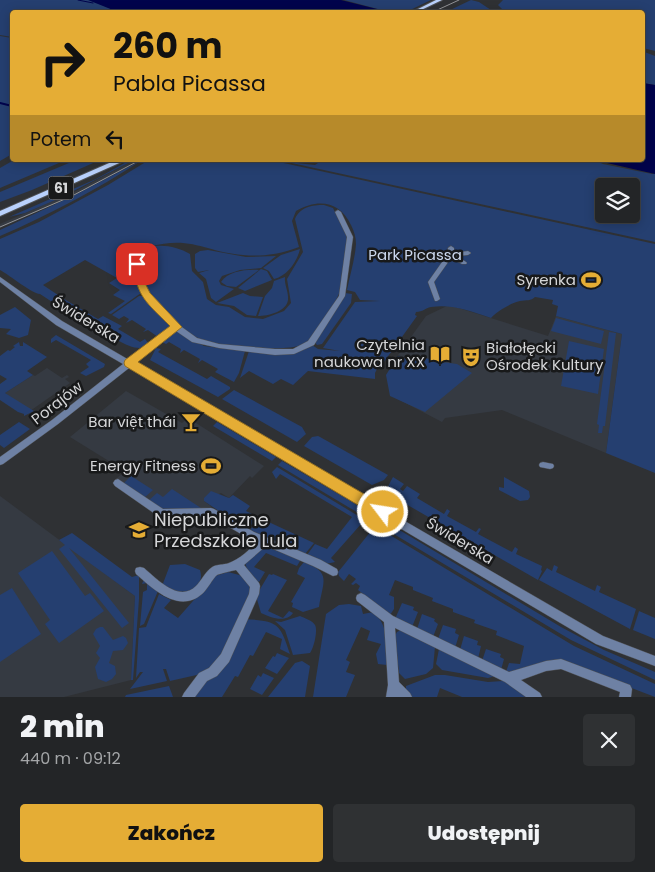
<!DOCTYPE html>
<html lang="pl">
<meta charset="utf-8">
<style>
:root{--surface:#232527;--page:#2f3133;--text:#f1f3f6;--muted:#a3a5a7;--line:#404244;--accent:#e5ad35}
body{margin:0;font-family:Poppins,sans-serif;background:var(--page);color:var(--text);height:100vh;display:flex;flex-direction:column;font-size:19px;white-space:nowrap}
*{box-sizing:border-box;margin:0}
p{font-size:16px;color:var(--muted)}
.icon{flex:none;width:28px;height:28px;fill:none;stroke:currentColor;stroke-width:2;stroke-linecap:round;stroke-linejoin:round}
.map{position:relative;height:697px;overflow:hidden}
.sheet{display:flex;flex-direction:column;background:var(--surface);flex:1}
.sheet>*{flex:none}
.hud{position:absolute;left:10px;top:10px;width:635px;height:152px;border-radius:5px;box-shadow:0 2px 12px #0003,0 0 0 1px var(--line);background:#e5ad35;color:#111;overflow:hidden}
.buttons{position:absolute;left:595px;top:178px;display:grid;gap:10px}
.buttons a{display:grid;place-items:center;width:45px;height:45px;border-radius:5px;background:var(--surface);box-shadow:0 2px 12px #0003,0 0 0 1px var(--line);font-size:25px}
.pin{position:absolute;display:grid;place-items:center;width:42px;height:42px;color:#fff;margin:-21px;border-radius:10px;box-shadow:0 2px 8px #0006}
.me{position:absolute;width:55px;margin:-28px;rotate:301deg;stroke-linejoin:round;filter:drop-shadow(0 0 4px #0008)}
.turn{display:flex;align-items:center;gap:18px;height:105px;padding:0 20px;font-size:22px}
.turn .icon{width:65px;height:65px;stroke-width:2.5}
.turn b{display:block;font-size:35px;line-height:42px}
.then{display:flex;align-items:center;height:48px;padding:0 20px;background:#0003;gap:10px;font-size:19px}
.round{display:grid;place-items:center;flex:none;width:52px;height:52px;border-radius:5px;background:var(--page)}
.overview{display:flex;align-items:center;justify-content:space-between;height:85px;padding:0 20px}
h1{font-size:30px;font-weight:800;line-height:38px}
.cta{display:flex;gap:10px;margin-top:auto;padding:10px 20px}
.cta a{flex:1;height:58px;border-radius:5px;background:var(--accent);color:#111;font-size:20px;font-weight:800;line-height:58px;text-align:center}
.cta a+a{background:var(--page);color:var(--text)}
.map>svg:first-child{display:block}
.built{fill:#353a42}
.green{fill:#253f70;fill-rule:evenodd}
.water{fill:#00034c}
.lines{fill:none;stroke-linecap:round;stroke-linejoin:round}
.stream-far1{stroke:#00034c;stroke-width:1}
.stream{stroke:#00034c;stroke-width:2}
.minor-casing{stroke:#4d4f52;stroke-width:1}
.major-casing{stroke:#4d4f52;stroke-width:2}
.minor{fill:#6e81a4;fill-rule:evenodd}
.major{fill:#b9d1fc;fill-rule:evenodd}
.tram{stroke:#929396;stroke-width:1}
.route{fill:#e5ad35;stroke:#957022}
.labels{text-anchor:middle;stroke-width:5;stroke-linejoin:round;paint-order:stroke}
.shield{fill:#18191a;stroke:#9c9d9f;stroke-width:1}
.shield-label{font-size:14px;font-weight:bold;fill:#d5d6d8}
.park-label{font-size:15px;fill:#ccd8ed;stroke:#18191a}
.poi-label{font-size:15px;fill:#d5d6d8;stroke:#18191a;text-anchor:end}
.street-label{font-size:15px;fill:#d5d6d8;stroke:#18191a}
.near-poi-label{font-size:18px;fill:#d5d6d8;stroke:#18191a;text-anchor:start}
</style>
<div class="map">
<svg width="655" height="697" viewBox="0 0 655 697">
<rect width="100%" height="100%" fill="#2f3134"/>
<!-- built -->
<g class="built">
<path d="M134,160H142L77,194L0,228V224L74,192Z"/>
<path d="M449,305L548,336L556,316L622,334L606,453L502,410L445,418L442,422L394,397L403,357L398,355L426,316Z"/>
<path d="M47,368L62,378L67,375L69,377L65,379L70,383L30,411L5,393L33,375L35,376Z"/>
<path d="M126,391L182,423L188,418L264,466L252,478L250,476L229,498L221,493L204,501L212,507L186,511L161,510L116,479L125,471L70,437Z"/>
<path d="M0,496L135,596L131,680L64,697H0Z"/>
</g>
<!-- green -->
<g class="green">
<path d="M0,0H95L120,12H12V37L0,35Z"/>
<path d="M344,0H431L406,12H389Z"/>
<path d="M471,0L479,2L494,12L502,9L498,5L503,0H655V51L643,48L642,12H446Z"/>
<path d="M0,36L12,38V154L0,161Z"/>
<path d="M642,51L655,56V85L643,83Z"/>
<path d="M14,160H66L0,188V168Z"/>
<path d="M76,160H100L32,190L0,202V192Z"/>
<path d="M130,160H134L60,198L25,213L9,217L96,179Z"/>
<path d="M142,160C98,189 49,215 0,236V230L77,194Z"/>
<path d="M149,160H270L273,161L264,163L279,162L655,244V473L606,453L622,334L556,316L558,306L552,304L553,300L535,297C531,301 526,300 520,301C511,303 497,311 491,318C470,311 453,304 431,307C425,308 423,312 416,312L415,315L417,316L381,366L379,365L375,373V379L308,371L293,385L281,379L273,384L249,371L240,378L249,351L278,354L312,345L318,349L340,351L323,348L355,302L380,301L360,300L355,292L347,290C350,275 355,259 356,244C356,237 354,231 351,225C340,201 318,198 296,211L292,221L299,247C280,254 263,257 243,255C205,252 191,235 149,247C143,249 136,250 133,256L141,293L111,314L108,313L125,301L113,295L120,290L109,283L117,278L85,260L43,285L64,299L98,319L103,316L122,326L118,329L140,342L145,339L148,343L140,348C125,348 112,334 101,334L40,294C31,293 11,276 0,270V239L39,222L108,185Z"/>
<path d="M331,160H594L603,164L652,174H655V242L287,162L315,165L318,163H332ZM604,186H631V214H604Z"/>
<path d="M324,205L333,208L348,239L340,291C336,303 315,338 304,344C287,353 215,347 198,338C186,332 156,307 149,295C141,284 140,268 136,255C150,241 174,245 190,254L192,271L203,282L207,299L216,305L229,307L245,317L263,319L284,311L291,303L287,279L303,252L295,219C300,207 312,205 324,205Z"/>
<path d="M300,249C297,262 287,276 274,279L269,271L263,268L281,255Z"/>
<path d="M208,250L246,257L276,256L261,268L240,270L222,276L219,281L221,285L234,289L216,302L211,298L206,279L199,273L209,270L198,272L195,268V254L200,251Z"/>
<path d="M261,269L267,271L272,280L245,291L238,288Z"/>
<path d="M259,270L236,287L227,286L221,282C228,271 247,269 259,270Z"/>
<path d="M285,277C284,285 289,292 288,300C286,312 268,316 258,316L265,296L272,288L274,281Z"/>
<path d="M243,293L250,296L263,297L256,316L247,315L234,306L217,303Z"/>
<path d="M345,293L352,294L351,303L322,344L317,345L314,341Z"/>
<path d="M139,296H142L172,326L158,337L148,330L143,332L146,329L132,320L126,323L129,319L124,316L119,319L112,315Z"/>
<path d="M15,307L31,320L28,335L19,338L6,334L11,329L0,328V315Z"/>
<path d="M556,318L604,331L601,344L551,331Z"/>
<path d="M177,331L204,346L245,351L239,373L234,382L215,372L218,369L202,360L198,363L200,359L184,350L180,353L181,349L169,342L166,344L162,342Z"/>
<path d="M609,332L616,333L605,426H603L602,433H598L599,425L597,424Z"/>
<path d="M56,335L105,364L104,367L86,376L80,373L89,367L86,364L91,360L56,340L51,343V339Z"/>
<path d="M569,341L604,349L598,394L561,386Z"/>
<path d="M19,342L20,346H23V342L47,357L27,371L33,375L5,393L34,411L24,416V414L18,412L0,400V384L7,379L0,375V356L8,350L10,351L15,347L13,346Z"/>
<path d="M156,348L161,349L158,352L207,379L211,376L230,387V389L218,397L150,360Z"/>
<path d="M398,356L413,361L419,359L421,356L434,361L457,364L472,373L425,412L390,396L386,375Z"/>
<path d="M78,383L81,385L70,394L73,397C64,403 61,409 51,402Z"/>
<path d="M234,390L302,427L306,434L297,442L222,399Z"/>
<path d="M19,422L30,429L4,448L0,445V435Z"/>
<path d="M217,422L276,457L272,461L213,426Z"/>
<path d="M318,436L320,437L388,475L384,480L372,485L304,446L312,437Z"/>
<path d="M282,461L364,509L360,514L278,465Z"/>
<path d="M277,467L370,523L367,526L362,523L331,558L335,562L326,564L307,555L315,544L327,549L352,517L280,474L276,479L272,472Z"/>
<path d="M131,476L153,490L144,498L123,484Z"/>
<path d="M393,477L404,484L400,489L403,491L407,486L420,494L417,498L444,514L447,509L450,511L447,516L476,532L479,528L481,529L478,534L512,552L515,547L518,549L516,554L542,566L541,570L542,571L538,580L385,492Z"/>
<path d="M504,477L529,491L530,497L528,500L520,501L499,490V487L504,488Z"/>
<path d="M172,489L201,508C179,512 167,514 148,501L157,493L163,497Z"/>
<path d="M211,491L229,498L233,495L250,506L246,511L258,517L247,530L204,501V498Z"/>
<path d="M260,518L314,543L305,554L250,530Z"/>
<path d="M381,519L561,627L604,650L655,672V680L571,640L377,524Z"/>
<path d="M375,526L574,646L655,684V697L569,664L514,674L506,672L509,663L520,664L524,646L496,635L497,631L474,623L475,620L453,612V609L432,601L433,598L413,590V587L395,580L389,595L394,597V609L390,615L358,590L360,586L356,583L353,585L351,584L356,579L349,574L344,581L339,576L338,572L343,566Z"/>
<path d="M72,533L132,577L139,575V599L133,680H131L135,596L69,548L129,623L122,628L59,549L65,545L59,540Z"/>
<path d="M269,548L299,559L300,561L297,566L266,553L254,567L265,572L259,582L250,577L245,563L260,550Z"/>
<path d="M52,551L85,596L90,593L104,611L59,643L45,624L50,620L18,573Z"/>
<path d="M304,562C332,573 323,581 319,607L303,612L292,607L293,603L291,602L305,578L297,574L299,568Z"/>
<path d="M185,564L200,570C203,580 199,584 193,592L179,594L162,586L170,565Z"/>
<path d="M554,565L558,567L556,572L595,591L597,585L601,587L599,592L636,609L630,629L539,580L547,568L552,571Z"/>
<path d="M228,572L243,576L251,588L250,596L217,663L201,674L170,681L166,669H163L167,681L130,689L143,672H140L136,678L139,628L146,627L159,594L171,600L164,608L178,618L215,576Z"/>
<path d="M269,574L272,575L273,574L287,580L268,611L283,618L289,611L293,613C286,623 271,618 261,613L256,596Z"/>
<path d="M144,579L158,591L144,624L140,626L143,592L147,590V583L142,584Z"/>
<path d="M12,588L41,634L0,662V595Z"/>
<path d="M402,603L414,607L413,610L418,612L412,627L395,619Z"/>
<path d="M349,604L361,606L363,614L373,612C389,625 387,646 387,665L378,664L376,654L381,644L367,640L370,631L361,627L346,660L350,662L346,672L355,675L346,697H313L326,614L339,605Z"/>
<path d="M639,611L655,618V639L633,630Z"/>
<path d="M422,614L435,619L434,621L438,624L433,637L417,629Z"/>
<path d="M300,616C304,618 312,620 315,625C318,630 314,648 310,653L293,655L285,630L275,621L281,622Z"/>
<path d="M245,619C278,621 280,623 290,654L280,649L282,639L266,632L253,656L250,655L238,677L235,676L222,697H192Z"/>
<path d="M443,625L456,629L455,633L459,635L455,648L438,639Z"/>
<path d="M100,627H103L113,640L123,636L126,638L128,643L123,650L113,651L109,663L115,666L116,674L112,679L106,682L98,679L95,667L100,658L96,653L100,646L93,634L96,629Z"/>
<path d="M401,630L435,647L433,668L426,674L405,679L399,673L395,636L397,632Z"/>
<path d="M464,636L478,641L477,645L481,646L478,659L460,650Z"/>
<path d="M439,649L495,676L488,678L442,670L436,664Z"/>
<path d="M486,649L501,654L500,657L504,659L501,670L482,661Z"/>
<path d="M277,653L289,658L277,674L265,668L273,656L275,657Z"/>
<path d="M302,661L310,666L305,697H268L295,663Z"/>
<path d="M263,673L274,678L262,695L250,689L258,675L261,677Z"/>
<path d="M435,675H445L488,682L503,681L512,683L530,697H462L440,688L437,697H412L406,689V686Z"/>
<path d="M169,686L173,697H125L126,695Z"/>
</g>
<!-- water -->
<g class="water">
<path d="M88,0H341L389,12H118Z"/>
<path d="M643,83L655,85V174L594,160H642Z"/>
</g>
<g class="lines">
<!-- stream-far1 -->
<path class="stream-far1" d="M78,0L93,3"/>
<!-- stream -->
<path class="stream" d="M0,103L12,106"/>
<defs>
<g id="minor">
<path d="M338,210L341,212L353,237L345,296L314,345L294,354L275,355L219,348L192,342L176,331L134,364L603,636L655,656V666L596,644L129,368L58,424L3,464L0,465V457L52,420L123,364L56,325L0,282V277L62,321L129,360L172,327L146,300L138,285L134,264L137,262L140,264L144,285L152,299L179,325L197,338L219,344L275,349H293L308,341L339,296L347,237L335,212Z"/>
<path d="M451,246L454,248V253L468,251L471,253L468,255L457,256L466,262L467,263L466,264H462L451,258L434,282L440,299L437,301H435L428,282L447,255L448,248Z"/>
<path d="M543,462L553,464L554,466L553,468L550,469L540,467L539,465L540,463Z"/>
<path d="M118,479L163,509L211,508L214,509L254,532L321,560L337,569L338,572L337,575L333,576L313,566L266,546L244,565L259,583L260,586L259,594L229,662L217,676L207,681L195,697H182L184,693L199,673L209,668L221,654L249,594L250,587L236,570C231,571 219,574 217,575C213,578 207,590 202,594C179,614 153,589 136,574L135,571L136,568L140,567L144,568C157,579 179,603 196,586C201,581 206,571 211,568C215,564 224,565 229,563C240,559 249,550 257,542L248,538L210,516L161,517L158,516L115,486L113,483L115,480Z"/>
<path d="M361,593L365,595L393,616L509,672L546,661L561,659L630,685L632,689L631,697H619L620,692L561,669L546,671L521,680L540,693L542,697H526L505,682L395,628L399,682L410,693L412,697H386L388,685L384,622L357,601L356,598L357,595Z"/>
</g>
<g id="major">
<path d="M436,0H442L417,12H412Z"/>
<path d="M116,160H126L0,216V211Z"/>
</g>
</defs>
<!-- minor casing -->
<use href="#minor" class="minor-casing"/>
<!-- major casing -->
<use href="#major" class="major-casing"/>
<!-- minor -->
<use href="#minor" class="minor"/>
<!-- major -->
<use href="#major" class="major"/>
<!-- tram -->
<g class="tram">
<path d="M433,12L459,0"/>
<path d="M0,227L72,196L140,160"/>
</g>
</g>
<!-- route -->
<path class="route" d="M137,261L142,264L146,285L150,293L182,327L138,362L388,508L390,512L388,517L383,518L378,517L125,366L124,363L125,360L170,326C146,302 138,298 132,264Z"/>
<!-- icons -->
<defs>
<symbol id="stadium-bare" viewBox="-9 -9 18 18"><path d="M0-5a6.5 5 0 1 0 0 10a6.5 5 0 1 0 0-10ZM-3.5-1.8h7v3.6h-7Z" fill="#e5ad35" stroke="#18191a" stroke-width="2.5" paint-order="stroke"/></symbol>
<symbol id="library-bare" viewBox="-9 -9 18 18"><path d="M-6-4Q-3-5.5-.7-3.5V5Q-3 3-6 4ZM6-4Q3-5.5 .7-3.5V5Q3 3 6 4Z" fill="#e5ad35" stroke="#18191a" stroke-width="2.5" paint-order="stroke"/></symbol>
<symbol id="theatre-bare" viewBox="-9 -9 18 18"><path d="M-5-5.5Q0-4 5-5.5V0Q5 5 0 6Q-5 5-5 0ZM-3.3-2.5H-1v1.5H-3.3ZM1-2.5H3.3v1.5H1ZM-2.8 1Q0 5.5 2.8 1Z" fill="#e5ad35" stroke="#18191a" stroke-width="2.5" paint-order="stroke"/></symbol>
<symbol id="bar-bare" viewBox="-9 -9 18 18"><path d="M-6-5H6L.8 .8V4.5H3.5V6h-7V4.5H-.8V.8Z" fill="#e5ad35" stroke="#18191a" stroke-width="2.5" paint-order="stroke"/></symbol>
<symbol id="school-bare" viewBox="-9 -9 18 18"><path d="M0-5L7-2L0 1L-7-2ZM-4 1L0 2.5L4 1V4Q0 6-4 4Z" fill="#e5ad35" stroke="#18191a" stroke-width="2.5" paint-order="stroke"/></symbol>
</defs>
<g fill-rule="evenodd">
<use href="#stadium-bare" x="577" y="266" width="28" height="28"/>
<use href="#library-bare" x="426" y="340" width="28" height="28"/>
<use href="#theatre-bare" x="457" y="343" width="28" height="28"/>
<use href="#bar-bare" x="177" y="408" width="28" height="28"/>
<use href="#stadium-bare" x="197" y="452" width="28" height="28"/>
<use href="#school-bare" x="125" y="516" width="28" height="28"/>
</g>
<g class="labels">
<!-- shield labels -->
<rect class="shield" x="48.5" y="176.5" width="25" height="23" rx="4"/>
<g class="shield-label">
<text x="61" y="193">61</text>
</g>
<!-- park labels -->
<g class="park-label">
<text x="415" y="260">Park Picassa</text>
</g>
<!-- poi labels -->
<g class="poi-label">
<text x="576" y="285">Syrenka</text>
<text x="425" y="350">Czytelnia<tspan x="425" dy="17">naukowa nr XX</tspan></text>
<text x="486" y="353" text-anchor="start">Białołęcki<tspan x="486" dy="17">Ośrodek Kultury</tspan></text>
<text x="176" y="427">Bar việt thái</text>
<text x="196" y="471">Energy Fitness</text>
</g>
<!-- street labels -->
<g class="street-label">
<text transform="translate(86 320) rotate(31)" y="5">Świderska</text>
<text transform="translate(57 403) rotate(-38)" y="5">Porajów</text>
<text transform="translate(460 541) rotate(31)" y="5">Świderska</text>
</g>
<!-- near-poi labels -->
<g class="near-poi-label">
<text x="154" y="526">Niepubliczne<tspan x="154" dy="21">Przedszkole Lula</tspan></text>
</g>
</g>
</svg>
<div class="buttons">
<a><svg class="icon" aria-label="layers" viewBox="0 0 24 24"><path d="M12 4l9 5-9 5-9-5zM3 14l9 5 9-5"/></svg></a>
</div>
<div class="pin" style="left:137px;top:264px;background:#d93025"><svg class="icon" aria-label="arrive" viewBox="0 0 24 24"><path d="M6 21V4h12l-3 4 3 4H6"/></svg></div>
<svg class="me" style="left:383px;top:512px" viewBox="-20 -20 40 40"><circle r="17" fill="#e5ad35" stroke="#fff" stroke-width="3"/><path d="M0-11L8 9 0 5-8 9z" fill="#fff"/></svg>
<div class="hud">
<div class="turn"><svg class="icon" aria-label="right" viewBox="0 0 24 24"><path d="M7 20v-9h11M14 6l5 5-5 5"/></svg><div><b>260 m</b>Pabla Picassa</div></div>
<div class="then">Potem<svg class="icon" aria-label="left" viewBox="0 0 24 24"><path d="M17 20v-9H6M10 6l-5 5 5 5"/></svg></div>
</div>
</div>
<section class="sheet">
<div class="overview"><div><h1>2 min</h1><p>440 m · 09:12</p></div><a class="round"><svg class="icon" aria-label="close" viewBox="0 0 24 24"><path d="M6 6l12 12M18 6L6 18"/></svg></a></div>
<div class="cta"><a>Zakończ</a><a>Udostępnij</a></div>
</section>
